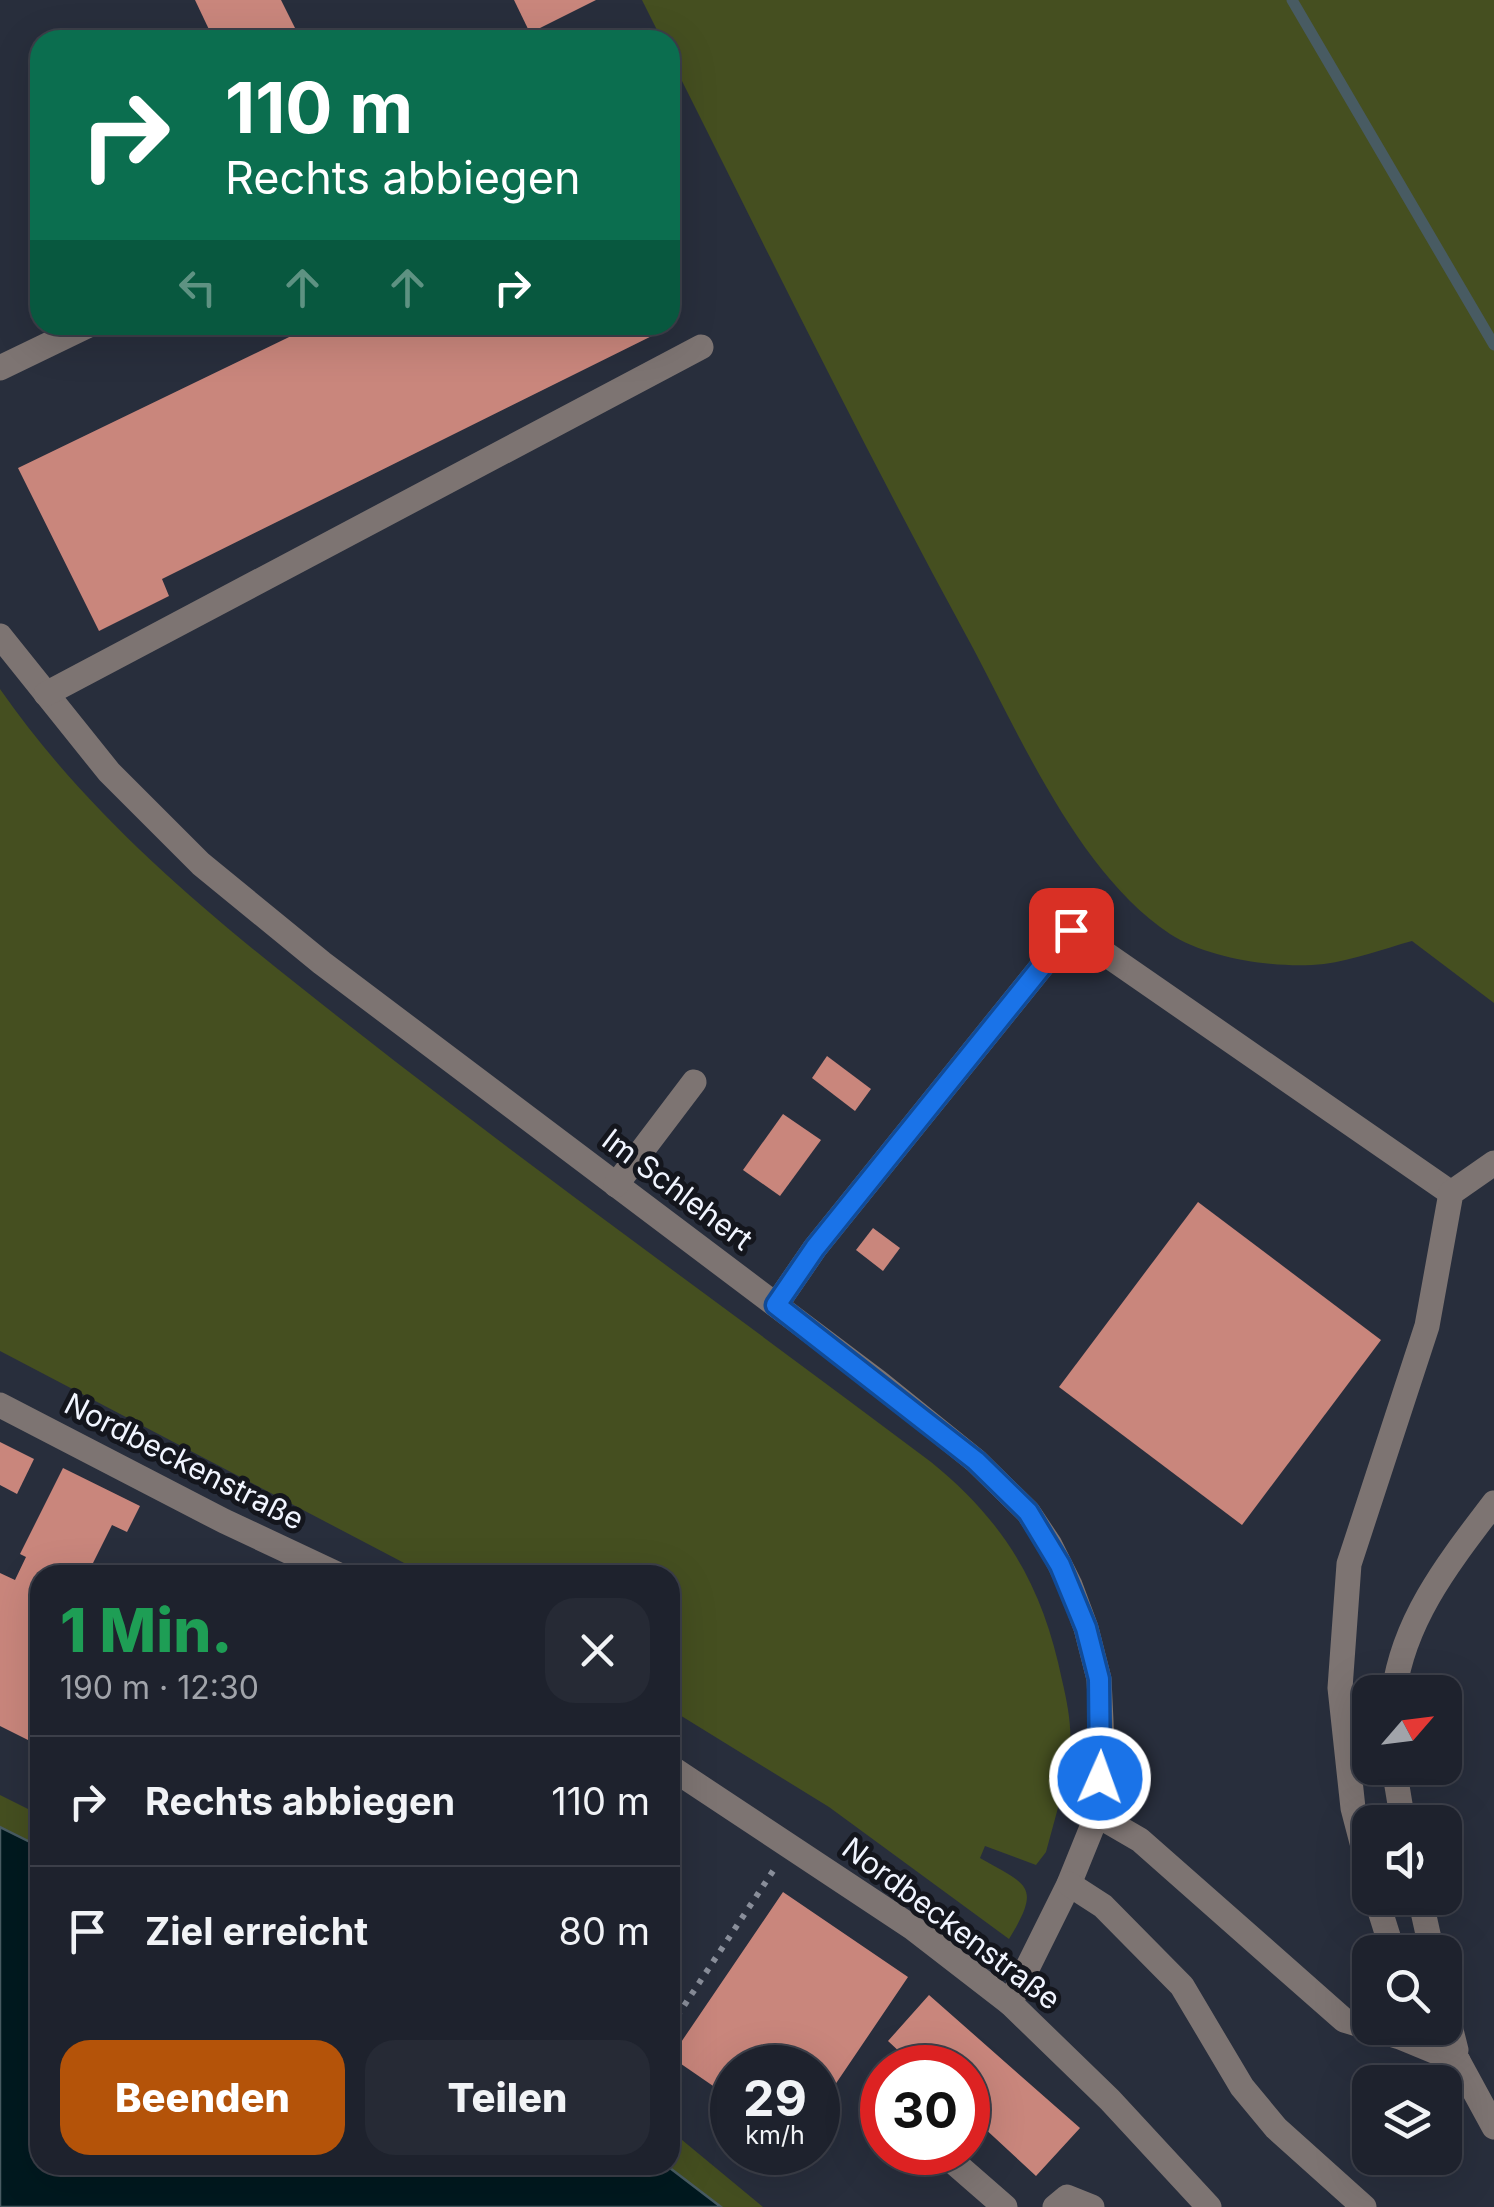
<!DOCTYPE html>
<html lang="de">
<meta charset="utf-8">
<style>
:root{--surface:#1e222d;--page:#262a35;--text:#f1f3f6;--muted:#a1a4aa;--line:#3c3f49;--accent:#b45309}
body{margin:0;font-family:Inter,sans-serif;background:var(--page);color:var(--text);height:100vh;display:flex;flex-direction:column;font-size:38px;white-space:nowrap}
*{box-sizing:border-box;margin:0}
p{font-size:32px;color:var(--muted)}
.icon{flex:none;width:55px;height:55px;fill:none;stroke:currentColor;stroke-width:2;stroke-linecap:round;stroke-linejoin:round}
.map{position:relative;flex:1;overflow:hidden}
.sheet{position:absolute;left:30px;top:1565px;width:650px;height:610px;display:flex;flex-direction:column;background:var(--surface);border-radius:30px;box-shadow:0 10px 40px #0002,0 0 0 2px var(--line)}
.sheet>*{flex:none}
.hud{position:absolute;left:30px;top:30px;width:650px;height:305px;border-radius:30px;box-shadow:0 10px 40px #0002,0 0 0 2px var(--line);background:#0b6e4f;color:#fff;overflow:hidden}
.needle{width:65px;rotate:62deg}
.buttons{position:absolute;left:1352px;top:1675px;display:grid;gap:20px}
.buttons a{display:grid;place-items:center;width:110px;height:110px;border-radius:20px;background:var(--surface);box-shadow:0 10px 40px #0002,0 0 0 2px var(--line);font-size:50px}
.speed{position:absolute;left:710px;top:2045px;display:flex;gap:20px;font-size:50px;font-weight:700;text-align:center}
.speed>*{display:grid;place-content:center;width:130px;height:130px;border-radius:50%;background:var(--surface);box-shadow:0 10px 40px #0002,0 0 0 2px var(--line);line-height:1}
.speed small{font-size:25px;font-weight:400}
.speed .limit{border:15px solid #d22;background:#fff;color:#111}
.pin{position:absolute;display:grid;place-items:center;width:85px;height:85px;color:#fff;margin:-42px;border-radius:20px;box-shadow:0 5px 15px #0006}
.me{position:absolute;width:110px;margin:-55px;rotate:2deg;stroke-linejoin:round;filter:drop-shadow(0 0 8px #0008)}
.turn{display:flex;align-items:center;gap:35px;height:210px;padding:0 30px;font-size:45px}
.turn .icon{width:130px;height:130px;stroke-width:2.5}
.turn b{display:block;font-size:70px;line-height:85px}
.lanes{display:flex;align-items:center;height:95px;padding:0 30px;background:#0003;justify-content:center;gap:50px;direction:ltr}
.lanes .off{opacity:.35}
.round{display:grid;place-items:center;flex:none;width:105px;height:105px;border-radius:30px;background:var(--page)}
.headline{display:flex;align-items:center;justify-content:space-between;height:170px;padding:0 30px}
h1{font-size:60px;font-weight:800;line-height:75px;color:#1e9e55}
.action{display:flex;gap:20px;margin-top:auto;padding:20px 30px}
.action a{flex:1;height:115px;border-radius:30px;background:var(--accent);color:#fff;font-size:40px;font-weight:800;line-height:115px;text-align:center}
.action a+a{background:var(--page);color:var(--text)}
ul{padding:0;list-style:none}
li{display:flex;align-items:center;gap:30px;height:130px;padding:0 30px;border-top:2px solid var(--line)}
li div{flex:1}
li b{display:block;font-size:38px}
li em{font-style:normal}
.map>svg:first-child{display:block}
.green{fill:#454f20}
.water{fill:#00191f;stroke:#485b62;stroke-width:2.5}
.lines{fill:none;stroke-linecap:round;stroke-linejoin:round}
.stream{stroke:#485b62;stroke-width:11}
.building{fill:#c9867c}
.path{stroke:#898e9a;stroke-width:6;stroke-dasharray:5 8;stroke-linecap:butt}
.minor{stroke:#7d7472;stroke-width:25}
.route-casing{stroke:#114b97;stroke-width:25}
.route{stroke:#1a73e8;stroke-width:18}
.labels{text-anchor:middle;stroke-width:10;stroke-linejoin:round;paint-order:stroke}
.street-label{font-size:30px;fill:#f1f5ff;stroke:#14161d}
</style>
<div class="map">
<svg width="1494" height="2207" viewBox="0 0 1494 2207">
<rect width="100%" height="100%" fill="#282e3c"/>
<!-- green -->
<g class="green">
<path d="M642,0H1494V1003L1412,941C1383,949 1354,960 1324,964C1278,969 1209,959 1170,934C1077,872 1019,733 967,637C863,446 767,251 670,57V40H662Z"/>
<path d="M0,689C104,839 254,951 396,1062C572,1198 753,1328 931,1462C1005,1522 1043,1586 1062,1680C1067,1701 1072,1726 1070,1748C1066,1783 1055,1818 1046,1852L1036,1865L985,1846L980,1858C1026,1885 1043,1884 1009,1939L829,1807L670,1709V1575H427L0,1351Z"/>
<path d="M0,1795L40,1815V1847L0,1827Z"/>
<path d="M670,2130L763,2207H721L666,2165H670Z"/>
</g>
<!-- water -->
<path class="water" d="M0,1827L40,1847V2165H666L721,2207H0Z"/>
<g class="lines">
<!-- stream -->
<path class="stream" d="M1292,0L1494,345"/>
</g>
<!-- building -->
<g class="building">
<path d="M195,0H281L301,40H214Z"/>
<path d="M514,0H596L530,33Z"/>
<path d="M670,316L674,325L162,579L169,596L99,631L18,468L314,325H670Z"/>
<path d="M827,1056L871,1089L855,1111L812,1078Z"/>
<path d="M783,1114L821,1140L780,1196L743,1170Z"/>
<path d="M1198,1202L1381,1340L1242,1525L1059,1387Z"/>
<path d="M873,1228L900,1248L883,1271L856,1250Z"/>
<path d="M0,1442L34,1459L17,1494L0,1485Z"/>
<path d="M63,1468L140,1506L127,1532L112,1525L87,1575H40V1746L0,1726V1573L15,1580L26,1557L20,1554Z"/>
<path d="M783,1892L908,1977L818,2110V2068H732V2099L671,2057Z"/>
<path d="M929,1995L1080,2128L1036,2176L968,2113V2068H917L888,2041Z"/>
</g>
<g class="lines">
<!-- path -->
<path class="path" d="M670,2027L773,1871"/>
<!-- minor -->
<g class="minor">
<path d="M0,368L89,325"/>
<path d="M0,636L109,772L201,864L322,963L878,1382L976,1461L1028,1512L1050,1545L1070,1585L1086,1628L1099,1679L1102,1742L1097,1815L1069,1884L1010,2003"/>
<path d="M46,694L701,347"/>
<path d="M616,1185L694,1082"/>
<path d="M776,1305L815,1248L1071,930L1451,1193"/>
<path d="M0,1405L224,1521L339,1575"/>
<path d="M1394,1692C1404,1618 1450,1561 1494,1503"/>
<path d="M670,1767L913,1928L1010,2003L1110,2100L1209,2207"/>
<path d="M1394,1768L1403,1822"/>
<path d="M1097,1815L1140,1840L1344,2020L1400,2037L1458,2061"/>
<path d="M1370,1873L1353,1808L1340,1688L1349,1564L1427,1326L1451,1193L1494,1163"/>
<path d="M1069,1884L1103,1906L1182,1986L1242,2087L1276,2128L1364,2207"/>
<path d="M1376,1898L1393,1952"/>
<path d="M1420,1898L1432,1952"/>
<path d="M1445,2006L1456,2050"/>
<path d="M1433,2028L1458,2061L1494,2127"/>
<path d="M877,2096L882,2100"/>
<path d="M942,2152L1005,2207"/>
<path d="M1055,2207L1067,2197L1092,2207"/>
</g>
</g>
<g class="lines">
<defs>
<path id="route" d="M1071,930L815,1248L776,1305L976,1461L1028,1512L1060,1565L1086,1628L1099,1679L1100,1778"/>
</defs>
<!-- route casing -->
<use href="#route" class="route-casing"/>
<!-- route -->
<use href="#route" class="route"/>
</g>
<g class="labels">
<!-- street labels -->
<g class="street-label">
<text transform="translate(677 1190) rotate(37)" y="10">Im Schlehert</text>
<text transform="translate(184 1462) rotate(27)" y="10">Nordbeckenstraße</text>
<text transform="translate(951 1924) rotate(37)" y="10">Nordbeckenstraße</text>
</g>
</g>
</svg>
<div class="buttons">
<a><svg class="needle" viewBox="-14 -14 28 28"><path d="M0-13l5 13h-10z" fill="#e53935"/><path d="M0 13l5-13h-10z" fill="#a1a4aa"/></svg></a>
<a><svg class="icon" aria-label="sound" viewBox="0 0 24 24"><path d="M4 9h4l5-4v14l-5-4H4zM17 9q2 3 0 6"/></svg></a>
<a><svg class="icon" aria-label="search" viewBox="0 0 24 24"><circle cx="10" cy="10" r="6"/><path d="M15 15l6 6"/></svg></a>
<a><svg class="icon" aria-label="layers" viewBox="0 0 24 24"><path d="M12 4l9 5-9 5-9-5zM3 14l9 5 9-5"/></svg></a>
</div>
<div class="speed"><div>29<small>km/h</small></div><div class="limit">30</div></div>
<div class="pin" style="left:1071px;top:930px;background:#d93025"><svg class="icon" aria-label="arrive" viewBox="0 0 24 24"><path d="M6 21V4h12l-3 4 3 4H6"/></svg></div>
<svg class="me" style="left:1100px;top:1778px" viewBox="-20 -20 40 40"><circle r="17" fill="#1a73e8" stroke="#fff" stroke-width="3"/><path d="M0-11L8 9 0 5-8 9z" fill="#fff"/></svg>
<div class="hud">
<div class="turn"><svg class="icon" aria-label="right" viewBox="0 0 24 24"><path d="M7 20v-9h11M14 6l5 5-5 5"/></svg><div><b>110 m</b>Rechts abbiegen</div></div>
<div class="lanes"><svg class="icon off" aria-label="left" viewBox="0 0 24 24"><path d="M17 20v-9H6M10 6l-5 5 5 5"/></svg><svg class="icon off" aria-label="ahead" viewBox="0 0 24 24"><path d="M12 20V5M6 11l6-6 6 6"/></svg><svg class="icon off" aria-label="ahead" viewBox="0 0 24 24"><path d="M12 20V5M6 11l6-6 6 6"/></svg><svg class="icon" aria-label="right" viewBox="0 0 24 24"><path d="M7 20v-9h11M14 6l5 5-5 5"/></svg></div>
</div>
<section class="sheet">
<div class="headline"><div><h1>1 Min.</h1><p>190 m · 12:30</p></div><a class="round"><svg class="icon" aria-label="close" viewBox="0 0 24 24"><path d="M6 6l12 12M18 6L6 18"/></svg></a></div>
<ul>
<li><svg class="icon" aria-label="right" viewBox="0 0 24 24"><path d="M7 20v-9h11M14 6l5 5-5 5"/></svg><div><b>Rechts abbiegen</b></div><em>110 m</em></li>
<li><svg class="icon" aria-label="arrive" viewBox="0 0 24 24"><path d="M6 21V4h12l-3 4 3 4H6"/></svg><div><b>Ziel erreicht</b></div><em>80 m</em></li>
</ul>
<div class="action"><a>Beenden</a><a>Teilen</a></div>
</section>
</div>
